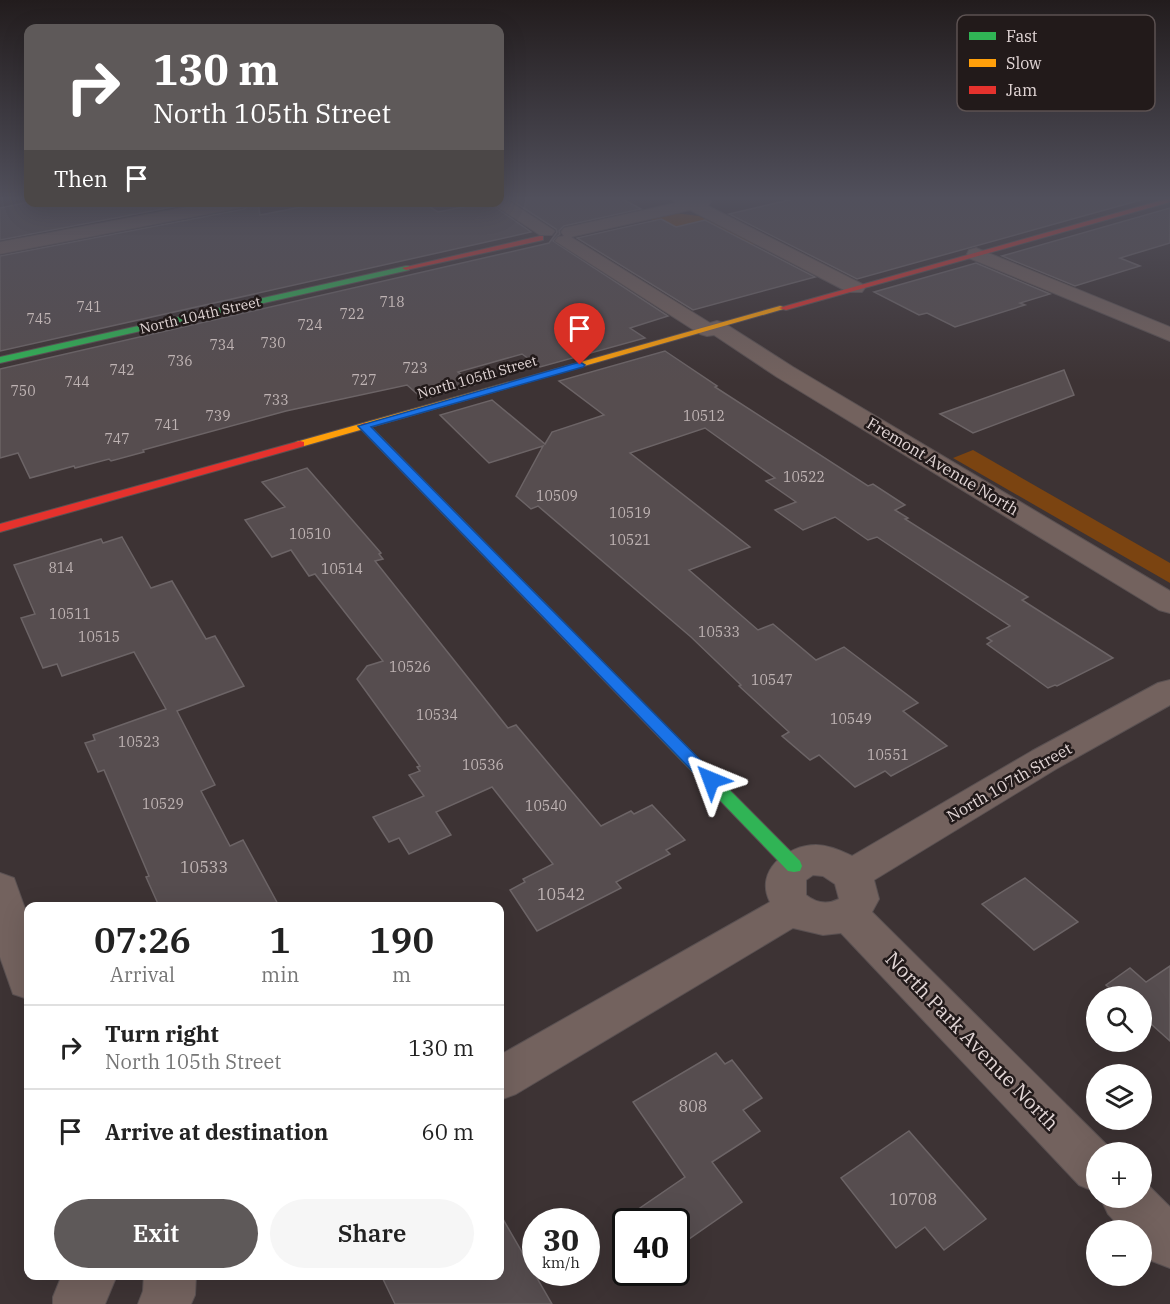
<!DOCTYPE html>
<meta charset="utf-8">
<style>
:root{--surface:#fff;--page:#f6f6f6;--text:#222;--muted:#767676;--line:#e0e0e0;--accent:#5e5959}
body{margin:0;font-family:"IBM Plex Serif",serif;background:var(--page);color:var(--text);height:100vh;display:flex;flex-direction:column;font-size:22px;white-space:nowrap}
*{box-sizing:border-box;margin:0}
p{font-size:20px;color:var(--muted)}
.icon{flex:none;width:33px;height:33px;fill:none;stroke:currentColor;stroke-width:2;stroke-linecap:round;stroke-linejoin:round}
.map{position:relative;flex:1;overflow:hidden}
.details{position:absolute;left:24px;top:902px;width:480px;height:378px;display:flex;flex-direction:column;background:var(--surface);border-radius:12px;box-shadow:0 6px 24px #0002}
.details>*{flex:none}
.hud{position:absolute;left:24px;top:24px;width:480px;height:183px;border-radius:12px;box-shadow:0 6px 24px #0002;background:#5e5959;color:#fff;overflow:hidden}
.tools{position:absolute;left:1086px;top:986px;display:grid;gap:12px}
.tools a{display:grid;place-items:center;width:66px;height:66px;border-radius:50%;background:var(--surface);box-shadow:0 6px 24px #0002;font-size:30px}
.speed{position:absolute;left:522px;top:1208px;display:flex;gap:12px;font-size:30px;font-weight:700;text-align:center}
.speed>*{display:grid;place-content:center;width:78px;height:78px;border-radius:50%;background:var(--surface);box-shadow:0 6px 24px #0002;line-height:1}
.speed small{font-size:15px;font-weight:400}
.speed .limit{border:3px solid #111;border-radius:9px;background:#fff;color:#111}
.pin{position:absolute;display:grid;place-items:center;width:51px;height:51px;color:#fff;margin:-62px -26px;border-radius:50% 50% 50% 0;rotate:-45deg;box-shadow:0 0 6px #0007}
.pin .icon{rotate:45deg}
.me{position:absolute;width:66px;margin:-33px;rotate:316deg;stroke-linejoin:round;filter:drop-shadow(0 0 4px #0008)}
.turn{display:flex;align-items:center;gap:21px;height:126px;padding:0 30px;font-size:27px}
.turn .icon{width:78px;height:78px;stroke-width:2.5}
.turn b{display:block;font-size:42px;line-height:51px}
.then{display:flex;align-items:center;height:57px;padding:0 30px;background:#0003;gap:12px;font-size:22px}
.eta{display:flex;justify-content:space-evenly;align-items:center;height:102px;text-align:center}
.eta b{font-size:36px;font-weight:600;line-height:42px}
.primary-button{display:flex;gap:12px;margin-top:auto;padding:12px 30px}
.primary-button a{flex:1;height:69px;border-radius:36px;background:var(--accent);color:#fff;font-size:24px;font-weight:600;line-height:69px;text-align:center}
.primary-button a+a{background:var(--page);color:var(--text)}
ul{padding:0;list-style:none}
li{display:flex;align-items:center;gap:18px;height:84px;padding:0 30px;border-top:2px solid var(--line)}
li div{flex:1}
li b{display:block;font-size:22px}
li em{font-style:normal}
.map>svg:first-child{display:block}
.green{fill:#7b4411}
.building{fill:#564d4f;stroke:#6c6466;stroke-width:1.5}
.lines{fill:none;stroke-linecap:round;stroke-linejoin:round}
.street-casing{stroke:#5a5152;stroke-width:2}
.fast-casing{stroke:#5a5152;stroke-width:2}
.slow-casing{stroke:#5a5152;stroke-width:2}
.jam-casing{stroke:#5a5152;stroke-width:2}
.street{fill:#73625e;fill-rule:evenodd}
.fast{fill:#30b455;fill-rule:evenodd}
.slow{fill:#ff9f0a;fill-rule:evenodd}
.jam{fill:#e5322d;fill-rule:evenodd}
.route{fill:#1a73e8;stroke:#114b97;stroke-width:1.5}
.labels{text-anchor:middle;stroke-width:5;stroke-linejoin:round;paint-order:stroke}
.number-label{font-size:14px;fill:#bfb4b4}
.far-street-label{font-size:14px;fill:#e2d6d6;stroke:#221a1a}
.street-label{font-size:16px;fill:#e2d6d6;stroke:#221a1a}
.near-number-label{font-size:16px;fill:#bfb4b4}
.near-street-label{font-size:20px;fill:#e2d6d6;stroke:#221a1a}
.key{fill:#221a1a;stroke:#5c5252;stroke-width:1.5}
.key-label{font-size:16px;fill:#e2d6d6}
</style>
<div class="map">
<svg width="1170" height="1304" viewBox="0 0 1170 1304">
<rect width="100%" height="100%" fill="#3d3334"/>
<!-- green -->
<g class="green">
<path d="M675,213L699,216L756,244L742,247L686,237L650,219Z"/>
<path d="M973,450L1170,563V583L953,458Z"/>
</g>
<!-- building -->
<g class="building">
<path d="M508,198H621L641,209L564,226L559,231L560,234L553,241L668,316L630,328L645,338L540,367L522,354L458,372L474,385L423,399L407,385L286,411L143,450L144,452L111,461L109,459L75,468L74,466L30,478L18,453L0,458V369L549,243L557,232L556,229Z"/>
<path d="M798,198H1148L857,279L729,214Z"/>
<path d="M29,202H199L0,240V208Z"/>
<path d="M254,202H258L260,215L327,202H422L438,212L488,202L531,232L0,351V256L244,209Z"/>
<path d="M1170,208V243L1120,258L1140,266L1075,286L1002,256Z"/>
<path d="M661,219L676,227L705,220L815,277L693,310L577,238Z"/>
<path d="M976,263L1050,294L1020,303L1025,305L955,327L927,313L919,315L874,292Z"/>
<path d="M665,351L717,386L715,387L868,486L873,484L905,505L895,510L908,518L905,519L1028,597L1022,600L1113,658L1057,686L1055,685L1048,688L987,644L992,641L987,638L1010,626L877,537L868,540L835,517L803,530L775,510L796,502L766,481L775,478L705,428L630,453L750,547L689,570L758,630L773,624L816,660L844,647L918,703L903,711L947,746L891,776L885,771L855,787L819,755L810,760L782,736L789,732L739,686L741,685L691,637L538,506L531,509L516,496L543,446L489,463L440,415L492,400L545,444L552,432L604,415L559,381Z"/>
<path d="M1064,370L1074,395L973,433L940,414Z"/>
<path d="M307,468L381,553L379,554L383,559L375,561L508,728L516,725L601,826L631,811L634,814L652,805L685,840L666,850L670,854L616,882L621,888L537,931L510,890L525,882L523,879L553,864L492,787L436,812L451,835L409,854L399,838L389,842L373,817L424,796L409,775L420,771L417,767L420,766L357,679L367,666L383,661L315,574L309,576L291,550L272,557L245,520L285,507L262,482Z"/>
<path d="M122,537L151,588L172,581L206,639L215,636L244,686L177,711L215,785L201,791L230,846L243,840L279,906H159L146,877L149,876L104,770L98,772L85,743L95,740L93,735L166,709L134,652L62,676L57,664L43,668L21,618L35,614L14,565L101,539L103,543Z"/>
<path d="M1025,878L1078,922L1034,950L982,904Z"/>
<path d="M1170,966V1041L1142,1016V996H1119L1106,985L1130,968L1146,982Z"/>
<path d="M716,1053L725,1064L732,1060L762,1098L743,1110L760,1131L712,1162L742,1202L676,1248V1221H621L685,1177L633,1102Z"/>
<path d="M909,1131L986,1219L944,1250L925,1227L896,1248L841,1178Z"/>
<path d="M500,1214L552,1304H395L381,1275H500Z"/>
</g>
<g class="lines">
<defs>
<g id="street">
<path d="M500,198H504L555,231L552,235H540L490,202H500Z"/>
<path d="M671,198H709L711,202L708,206L862,284L865,288L862,292H848L690,210L571,237L710,323L717,321L724,323L793,367L1170,591V613L1159,610L777,377L714,335L707,336L700,334L555,241L558,237L564,236L561,232L564,228L676,203Z"/>
<path d="M214,202H252L244,207L0,254V242Z"/>
<path d="M976,248L1170,327V341L969,258L967,254L969,250Z"/>
<path d="M1170,680V705L1056,769L874,880L879,899L872,912L1113,1151L1096,1152V1192L1079,1185L841,933L823,935L793,928L516,1094L500,1100V1055L770,902C754,871 787,845 816,845C828,845 842,851 852,856L1032,751L1158,683ZM813,875L823,876L835,884L839,899C827,905 816,903 806,895V880Z"/>
<path d="M0,873L14,878L28,917V999L13,994L0,957Z"/>
<path d="M1142,1179L1170,1207V1268L1152,1261L1142,1250V1230H1123L1108,1214L1100,1197H1142Z"/>
<path d="M62,1275H117L105,1304H53V1297Z"/>
<path d="M144,1275H196L195,1295L191,1304H138L143,1291Z"/>
</g>
<g id="fast">
<path d="M406,266H409V270L0,363V357Z"/>
<path d="M663,727L668,728L800,861L802,866L800,871L794,872L788,871L658,736L656,732L658,728Z"/>
</g>
<path id="slow" d="M780,306L787,308L304,446H296L295,444L296,442Z"/>
<g id="jam">
<path d="M1170,198V202L786,310L779,308Z"/>
<path d="M540,236H543V240L406,270L402,268Z"/>
<path d="M364,423L368,424L668,728L670,732L668,736H658L360,428L359,426Z"/>
<path d="M300,441L304,442V446L0,532V524Z"/>
</g>
</defs>
<!-- street casing -->
<use href="#street" class="street-casing"/>
<!-- fast casing -->
<use href="#fast" class="fast-casing"/>
<!-- slow casing -->
<use href="#slow" class="slow-casing"/>
<!-- jam casing -->
<use href="#jam" class="jam-casing"/>
<!-- street -->
<use href="#street" class="street"/>
<!-- fast -->
<use href="#fast" class="fast"/>
<!-- slow -->
<use href="#slow" class="slow"/>
<!-- jam -->
<use href="#jam" class="jam"/>
</g>
<!-- sky -->
<linearGradient id="sky" x2="0" y2="1"><stop stop-color="#221c1d"/><stop offset="0.52" stop-color="#51505c"/><stop offset="1" stop-color="#51505c" stop-opacity="0"/></linearGradient>
<rect width="1170" height="381" fill="url(#sky)"/>
<!-- route -->
<path class="route" d="M580,362L585,365L583,367L371,427L716,776L719,780L716,784H705L358,426Z"/>
<g class="labels">
<!-- number labels -->
<g class="number-label">
<text x="392" y="307">718</text>
<text x="89" y="312">741</text>
<text x="352" y="319">722</text>
<text x="39" y="324">745</text>
<text x="310" y="330">724</text>
<text x="273" y="348">730</text>
<text x="222" y="350">734</text>
<text x="180" y="366">736</text>
<text x="415" y="373">723</text>
<text x="122" y="375">742</text>
<text x="364" y="385">727</text>
<text x="77" y="387">744</text>
<text x="23" y="396">750</text>
<text x="276" y="405">733</text>
<text x="218" y="421">739</text>
<text x="704" y="421">10512</text>
<text x="167" y="430">741</text>
<text x="117" y="444">747</text>
<text x="804" y="482">10522</text>
<text x="557" y="501">10509</text>
<text x="630" y="518">10519</text>
<text x="310" y="539">10510</text>
<text x="630" y="545">10521</text>
<text x="61" y="573">814</text>
<text x="342" y="574">10514</text>
<text x="70" y="619">10511</text>
<text x="719" y="637">10533</text>
<text x="99" y="642">10515</text>
<text x="410" y="672">10526</text>
<text x="772" y="685">10547</text>
<text x="437" y="720">10534</text>
<text x="851" y="724">10549</text>
<text x="139" y="747">10523</text>
<text x="888" y="760">10551</text>
<text x="483" y="770">10536</text>
<text x="163" y="809">10529</text>
<text x="546" y="811">10540</text>
</g>
<!-- far-street labels -->
<g class="far-street-label">
<text transform="translate(200 315) rotate(-13)" y="5">North 104th Street</text>
<text transform="translate(477 377) rotate(-16)" y="5">North 105th Street</text>
</g>
<!-- street labels -->
<g class="street-label">
<text transform="translate(943 466) rotate(31)" y="6">Fremont Avenue North</text>
<text transform="translate(1009 782) rotate(-30)" y="6">North 107th Street</text>
</g>
<!-- near-number labels -->
<g class="near-number-label">
<text x="204" y="873">10533</text>
<text x="561" y="900">10542</text>
<text x="693" y="1112">808</text>
<text x="913" y="1205">10708</text>
</g>
<!-- near-street labels -->
<g class="near-street-label">
<text transform="translate(972 1041) rotate(46)" y="7">North Park Avenue North</text>
</g>
</g>
<!-- legend -->
<rect x="957" y="15" width="198" height="96" rx="9" class="key"/>
<rect x="969" y="32" width="27" height="8" fill="#30b455"/>
<rect x="969" y="59" width="27" height="8" fill="#ff9f0a"/>
<rect x="969" y="86" width="27" height="8" fill="#e5322d"/>
<g class="key-label">
<text x="1006" y="42">Fast</text>
<text x="1006" y="69">Slow</text>
<text x="1006" y="96">Jam</text>
</g>
</svg>
<div class="tools">
<a><svg class="icon" aria-label="search" viewBox="0 0 24 24"><circle cx="10" cy="10" r="6"/><path d="M15 15l6 6"/></svg></a>
<a><svg class="icon" aria-label="layers" viewBox="0 0 24 24"><path d="M12 4l9 5-9 5-9-5zM3 14l9 5 9-5"/></svg></a>
<a>+</a>
<a>−</a>
</div>
<div class="speed"><div>30<small>km/h</small></div><div class="limit">40</div></div>
<div class="pin" style="left:580px;top:365px;background:#d93025"><svg class="icon" aria-label="arrive" viewBox="0 0 24 24"><path d="M6 21V4h12l-3 4 3 4H6"/></svg></div>
<svg class="me" style="left:711px;top:780px" viewBox="-20 -20 40 40"><path d="M0-17L14 15 0 8-14 15z" fill="#1a73e8" stroke="#fff" stroke-width="4"/></svg>
<div class="hud">
<div class="turn"><svg class="icon" aria-label="right" viewBox="0 0 24 24"><path d="M7 20v-9h11M14 6l5 5-5 5"/></svg><div><b>130 m</b>North 105th Street</div></div>
<div class="then">Then<svg class="icon" aria-label="arrive" viewBox="0 0 24 24"><path d="M6 21V4h12l-3 4 3 4H6"/></svg></div>
</div>
<section class="details">
<div class="eta">
<div><b>07:26</b><p>Arrival</p></div>
<div><b>1</b><p>min</p></div>
<div><b>190</b><p>m</p></div>
</div>
<ul>
<li><svg class="icon" aria-label="right" viewBox="0 0 24 24"><path d="M7 20v-9h11M14 6l5 5-5 5"/></svg><div><b>Turn right</b><p>North 105th Street</p></div><em>130 m</em></li>
<li><svg class="icon" aria-label="arrive" viewBox="0 0 24 24"><path d="M6 21V4h12l-3 4 3 4H6"/></svg><div><b>Arrive at destination</b></div><em>60 m</em></li>
</ul>
<div class="primary-button"><a>Exit</a><a>Share</a></div>
</section>
</div>
